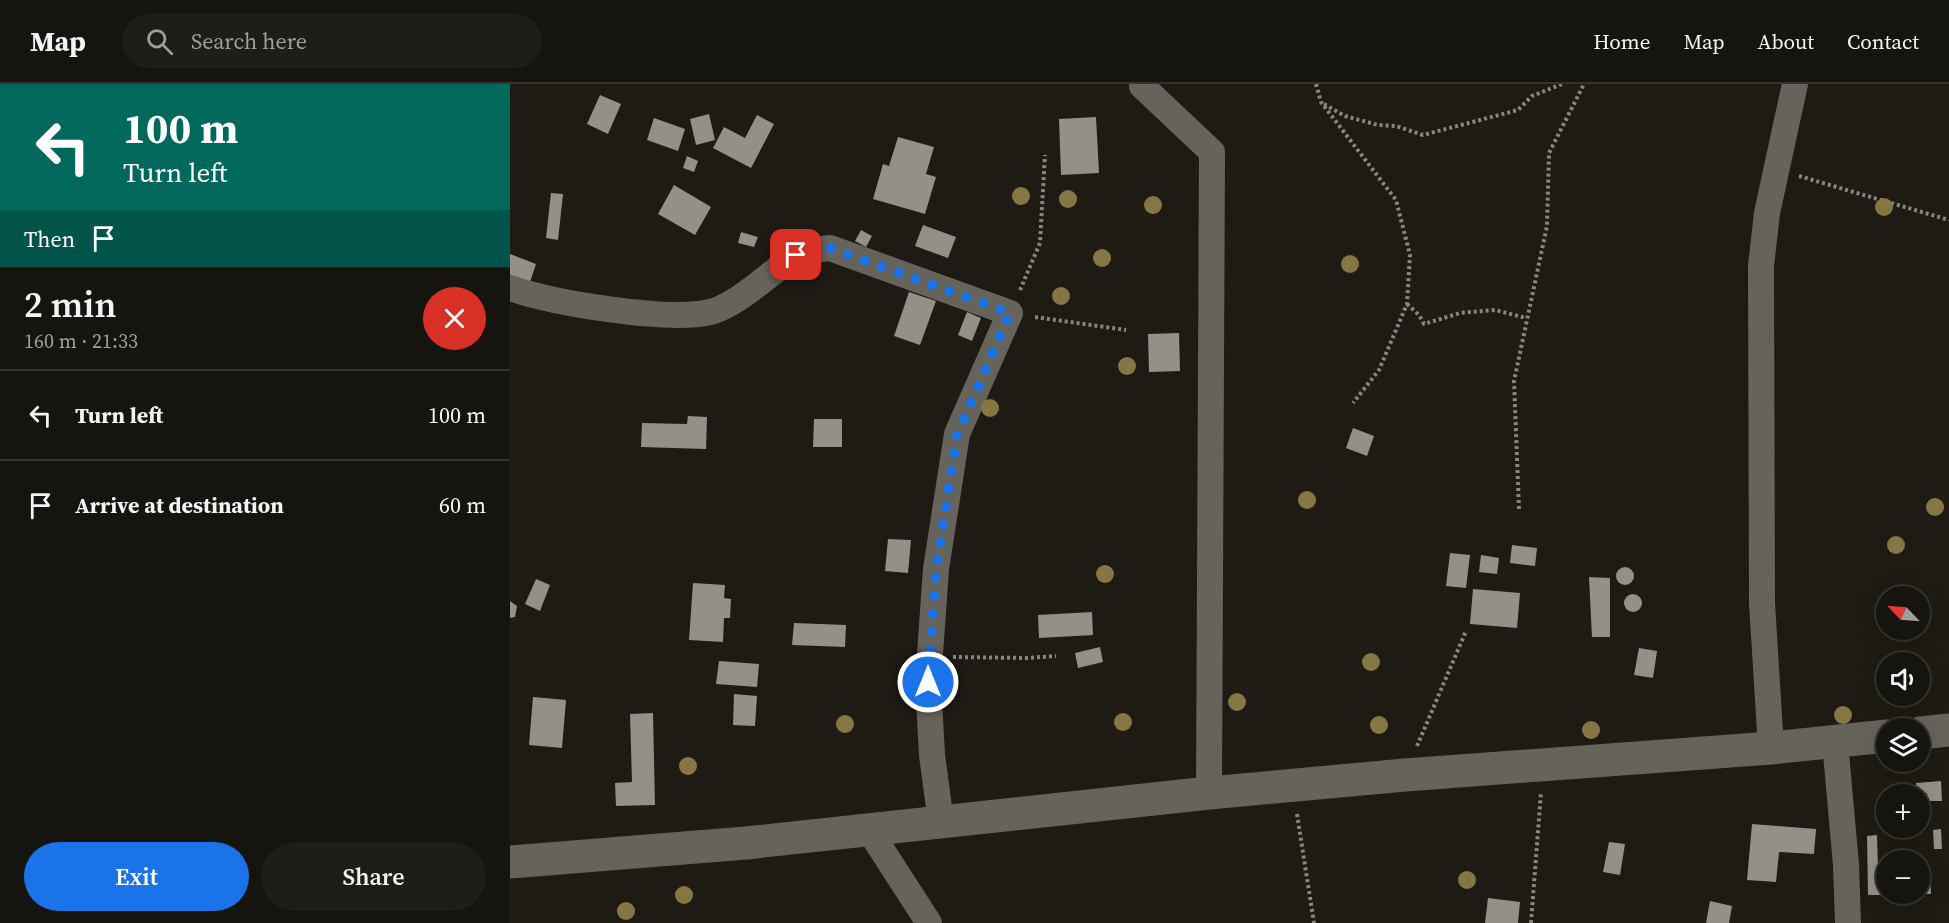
<!DOCTYPE html>
<meta charset="utf-8">
<style>
:root{--surface:#16140e;--page:#1f1d17;--text:#f1f3f6;--muted:#9e9e9e;--line:#35332e;--accent:#1a73e8}
body{margin:0;font-family:"Source Serif 4",serif;background:var(--page);color:var(--text);height:100vh;display:flex;flex-direction:column;font-size:22px;white-space:nowrap}
*{box-sizing:border-box;margin:0}
p{font-size:20px;color:var(--muted)}
.icon{flex:none;width:33px;height:33px;fill:none;stroke:currentColor;stroke-width:2;stroke-linecap:round;stroke-linejoin:round}
.map{position:relative;flex:1;overflow:hidden}
.side{display:flex;flex-direction:column;background:var(--surface);width:510px}
.side>*{flex:none}
.guide{background:#00695c;color:#fff;overflow:hidden}
.needle{width:39px;rotate:295deg}
.fabs{position:absolute;left:1366px;top:502px;display:grid;gap:12px}
.fabs a{display:grid;place-items:center;width:54px;height:54px;border-radius:50%;background:var(--surface);box-shadow:0 6px 24px #0002,0 0 0 2px var(--line);font-size:30px}
.pin{position:absolute;display:grid;place-items:center;width:51px;height:51px;color:#fff;margin:-26px;border-radius:12px;box-shadow:0 3px 9px #0006}
.me{position:absolute;width:66px;margin:-33px;rotate:0deg;stroke-linejoin:round;filter:drop-shadow(0 0 4px #0008)}
.turn{display:flex;align-items:center;gap:21px;height:126px;padding:0 24px;font-size:27px}
.turn .icon{width:78px;height:78px;stroke-width:2.5}
.turn b{display:block;font-size:42px;line-height:51px}
.then{display:flex;align-items:center;height:57px;padding:0 24px;background:#0003;gap:12px;font-size:22px}
.round{display:grid;place-items:center;flex:none;width:63px;height:63px;border-radius:32px;background:var(--page)}
.summary{display:flex;align-items:center;justify-content:space-between;height:102px;padding:0 24px}
h1{font-size:36px;font-weight:600;line-height:45px}
.primary-button{display:flex;gap:12px;margin-top:auto;padding:12px 24px}
.primary-button a{flex:1;height:69px;border-radius:36px;background:var(--accent);color:#fff;font-size:24px;font-weight:600;line-height:69px;text-align:center}
.primary-button a+a{background:var(--page);color:var(--text)}
ul{padding:0;list-style:none}
li{display:flex;align-items:center;gap:18px;height:90px;padding:0 24px;border-top:2px solid var(--line)}
li div{flex:1}
li b{display:block;font-size:22px}
li em{font-style:normal}
header{display:flex;align-items:center;gap:36px;box-sizing:border-box;height:84px;padding:0 30px;background:var(--surface);border-bottom:2px solid var(--line)}
header strong{font-size:28px}
nav{display:flex;gap:33px;margin-inline-start:auto;font-size:21px}
.search{width:420px;height:54px;background:var(--page);display:flex;align-items:center;gap:15px;box-sizing:border-box;padding:0 21px;border-radius:33px;color:var(--muted);font-size:22px}
main{display:flex;flex:1;min-height:0}
.map>svg:first-child{display:block}
.building{fill:#949086}
.lines{fill:none;stroke-linecap:round;stroke-linejoin:round}
.path{stroke:#88867f;stroke-width:4;stroke-dasharray:3 3;stroke-linecap:butt}
.minor{stroke:#66635a;stroke-width:26}
.tertiary{stroke:#66635a;stroke-width:33}
.tree{fill:#867644}
.route{stroke:#1a73e8;stroke-width:10;stroke-dasharray:0 18}
</style>
<header>
<strong>Map</strong>
<div class="search"><svg class="icon" aria-label="search" viewBox="0 0 24 24"><circle cx="10" cy="10" r="6"/><path d="M15 15l6 6"/></svg>Search here</div>
<nav><a>Home</a><a>Map</a><a>About</a><a>Contact</a></nav>
</header>
<main>
<section class="side">
<div class="guide">
<div class="turn"><svg class="icon" aria-label="left" viewBox="0 0 24 24"><path d="M17 20v-9H6M10 6l-5 5 5 5"/></svg><div><b>100 m</b>Turn left</div></div>
<div class="then">Then<svg class="icon" aria-label="arrive" viewBox="0 0 24 24"><path d="M6 21V4h12l-3 4 3 4H6"/></svg></div>
</div>
<div class="summary"><div><h1>2 min</h1><p>160 m · 21:33</p></div><a class="round" style="background:#d93025;color:#fff"><svg class="icon" aria-label="close" viewBox="0 0 24 24"><path d="M6 6l12 12M18 6L6 18"/></svg></a></div>
<ul>
<li><svg class="icon" aria-label="left" viewBox="0 0 24 24"><path d="M17 20v-9H6M10 6l-5 5 5 5"/></svg><div><b>Turn left</b></div><em>100 m</em></li>
<li><svg class="icon" aria-label="arrive" viewBox="0 0 24 24"><path d="M6 21V4h12l-3 4 3 4H6"/></svg><div><b>Arrive at destination</b></div><em>60 m</em></li>
</ul>
<div class="primary-button"><a>Exit</a><a>Share</a></div>
</section>
<div class="map">
<svg width="1439" height="839" viewBox="0 0 1439 839">
<rect width="100%" height="100%" fill="#1d1b13"/>
<!-- building -->
<g class="building">
<path d="M90,11L111,20L98,50L77,40Z"/>
<path d="M199,30L205,56L186,61L180,35Z"/>
<path d="M247,31L264,40L241,84L203,64L214,43L235,54Z"/>
<path d="M586,33L589,89L551,91L549,35Z"/>
<path d="M144,34L175,45L168,67L137,56Z"/>
<path d="M388,53L424,63L416,90L426,93L415,130L363,115L373,80L379,82Z"/>
<path d="M177,72L188,77L184,88L173,84Z"/>
<path d="M164,101L201,123L185,151L148,130Z"/>
<path d="M41,109L53,110L48,156L36,154Z"/>
<path d="M413,141L446,153L438,174L405,162Z"/>
<path d="M351,146L362,152L356,163L345,157Z"/>
<path d="M231,148L248,153L244,163L228,159Z"/>
<path d="M0,170L26,180L19,201L0,195Z"/>
<path d="M399,208L426,217L410,261L384,252Z"/>
<path d="M457,228L471,234L462,257L448,251Z"/>
<path d="M669,249L670,287L639,288L638,250Z"/>
<path d="M178,332L197,333L196,365L131,363L132,339L177,340Z"/>
<path d="M304,335H332V363H303Z"/>
<path d="M843,344L864,352L857,372L836,364Z"/>
<path d="M378,455L401,456L398,489L375,487Z"/>
<path d="M1002,461L1027,464L1025,482L1000,479Z"/>
<path d="M940,469L960,471L956,504L936,502Z"/>
<path d="M971,471L989,474L987,490L969,488Z"/>
<circle cx="1115" cy="492" r="9"/>
<path d="M1079,493L1100,494V553H1082Z"/>
<path d="M26,495L40,501L30,527L15,520Z"/>
<path d="M183,499L215,501L214,514L221,515L220,534H214L213,558L179,556Z"/>
<path d="M963,505L1010,509L1007,544L960,540Z"/>
<circle cx="1123" cy="519" r="9"/>
<path d="M0,517L7,522L5,533L0,534Z"/>
<path d="M582,528L583,551L529,554L528,531Z"/>
<path d="M284,539L336,541L335,563L282,561Z"/>
<path d="M590,563L593,578L568,584L565,569Z"/>
<path d="M1129,564L1147,567L1143,594L1124,591Z"/>
<path d="M209,577L249,580L247,603L206,600Z"/>
<path d="M224,610L247,612L245,642L223,641Z"/>
<path d="M23,613L56,616L52,664L19,661Z"/>
<path d="M143,629L145,721L106,722L105,699L122,698L120,630Z"/>
<path d="M1431,697L1432,717H1417V709L1407,710L1406,699Z"/>
<path d="M1242,740L1306,745L1304,770L1269,768L1266,798L1237,796Z"/>
<path d="M1431,745L1432,765H1424L1423,746Z"/>
<path d="M1367,751L1368,783H1377V811H1358L1357,752Z"/>
<path d="M1099,758L1115,760L1110,791L1093,788Z"/>
<path d="M1410,782H1420L1421,810H1410Z"/>
<path d="M978,814L1010,818L1008,839H975Z"/>
<path d="M1200,817L1222,822L1219,839H1196Z"/>
</g>
<g class="lines">
<!-- path -->
<g class="path">
<path d="M806,0L811,18L886,116L900,171L897,220L869,286L843,319"/>
<path d="M814,20L835,32L868,41L886,42L913,51L1008,26L1022,12L1052,0"/>
<path d="M1289,92L1439,136"/>
<path d="M510,206L530,159L535,71"/>
<path d="M897,220L909,231L914,240L950,229L985,226L1016,234"/>
<path d="M525,233L616,246"/>
<path d="M1009,425L1004,297L1037,142L1039,69L1074,0"/>
<path d="M443,573L517,574L546,572"/>
<path d="M907,662L956,547"/>
<path d="M787,730L804,839"/>
<path d="M1021,839L1031,708"/>
</g>
<!-- minor -->
<g class="minor">
<path d="M632,2L702,68L699,709"/>
<path d="M0,204C43,219 157,238 200,228C210,226 221,219 229,214C262,193 278,167 320,164L500,229L447,350L426,485L418,598L422,671L431,738"/>
<path d="M1325,658L1336,781L1338,839"/>
<path d="M1261,664L1252,519L1251,182L1257,129L1285,0"/>
<path d="M359,746L419,839"/>
</g>
<!-- tertiary -->
<g class="tertiary">
<path d="M1410,649L1439,646"/>
<path d="M0,778L236,759L699,709L895,691L1261,664L1377,652"/>
</g>
</g>
<!-- trees -->
<g class="tree">
<circle cx="511" cy="112" r="9"/>
<circle cx="558" cy="115" r="9"/>
<circle cx="643" cy="121" r="9"/>
<circle cx="1374" cy="123" r="9"/>
<circle cx="592" cy="174" r="9"/>
<circle cx="840" cy="180" r="9"/>
<circle cx="551" cy="212" r="9"/>
<circle cx="617" cy="282" r="9"/>
<circle cx="480" cy="324" r="9"/>
<circle cx="797" cy="416" r="9"/>
<circle cx="1425" cy="423" r="9"/>
<circle cx="1386" cy="461" r="9"/>
<circle cx="595" cy="490" r="9"/>
<circle cx="861" cy="578" r="9"/>
<circle cx="727" cy="618" r="9"/>
<circle cx="1333" cy="631" r="9"/>
<circle cx="613" cy="638" r="9"/>
<circle cx="335" cy="640" r="9"/>
<circle cx="869" cy="641" r="9"/>
<circle cx="1081" cy="646" r="9"/>
<circle cx="178" cy="682" r="9"/>
<circle cx="957" cy="796" r="9"/>
<circle cx="174" cy="811" r="9"/>
<circle cx="116" cy="827" r="9"/>
</g>
<g class="lines">
<!-- route -->
<path class="route" d="M286,171L302,165L320,164L500,229L447,351L426,486L418,598"/>
</g>
</svg>
<div class="fabs">
<a><svg class="needle" viewBox="-14 -14 28 28"><path d="M0-13l5 13h-10z" fill="#e53935"/><path d="M0 13l5-13h-10z" fill="#9e9e9e"/></svg></a>
<a><svg class="icon" aria-label="sound" viewBox="0 0 24 24"><path d="M4 9h4l5-4v14l-5-4H4zM17 9q2 3 0 6"/></svg></a>
<a><svg class="icon" aria-label="layers" viewBox="0 0 24 24"><path d="M12 4l9 5-9 5-9-5zM3 14l9 5 9-5"/></svg></a>
<a>+</a>
<a>−</a>
</div>
<div class="pin" style="left:286px;top:171px;background:#d93025"><svg class="icon" aria-label="arrive" viewBox="0 0 24 24"><path d="M6 21V4h12l-3 4 3 4H6"/></svg></div>
<svg class="me" style="left:418px;top:598px" viewBox="-20 -20 40 40"><circle r="17" fill="#1a73e8" stroke="#fff" stroke-width="3"/><path d="M0-11L8 9 0 5-8 9z" fill="#fff"/></svg>
</div>
</main>
